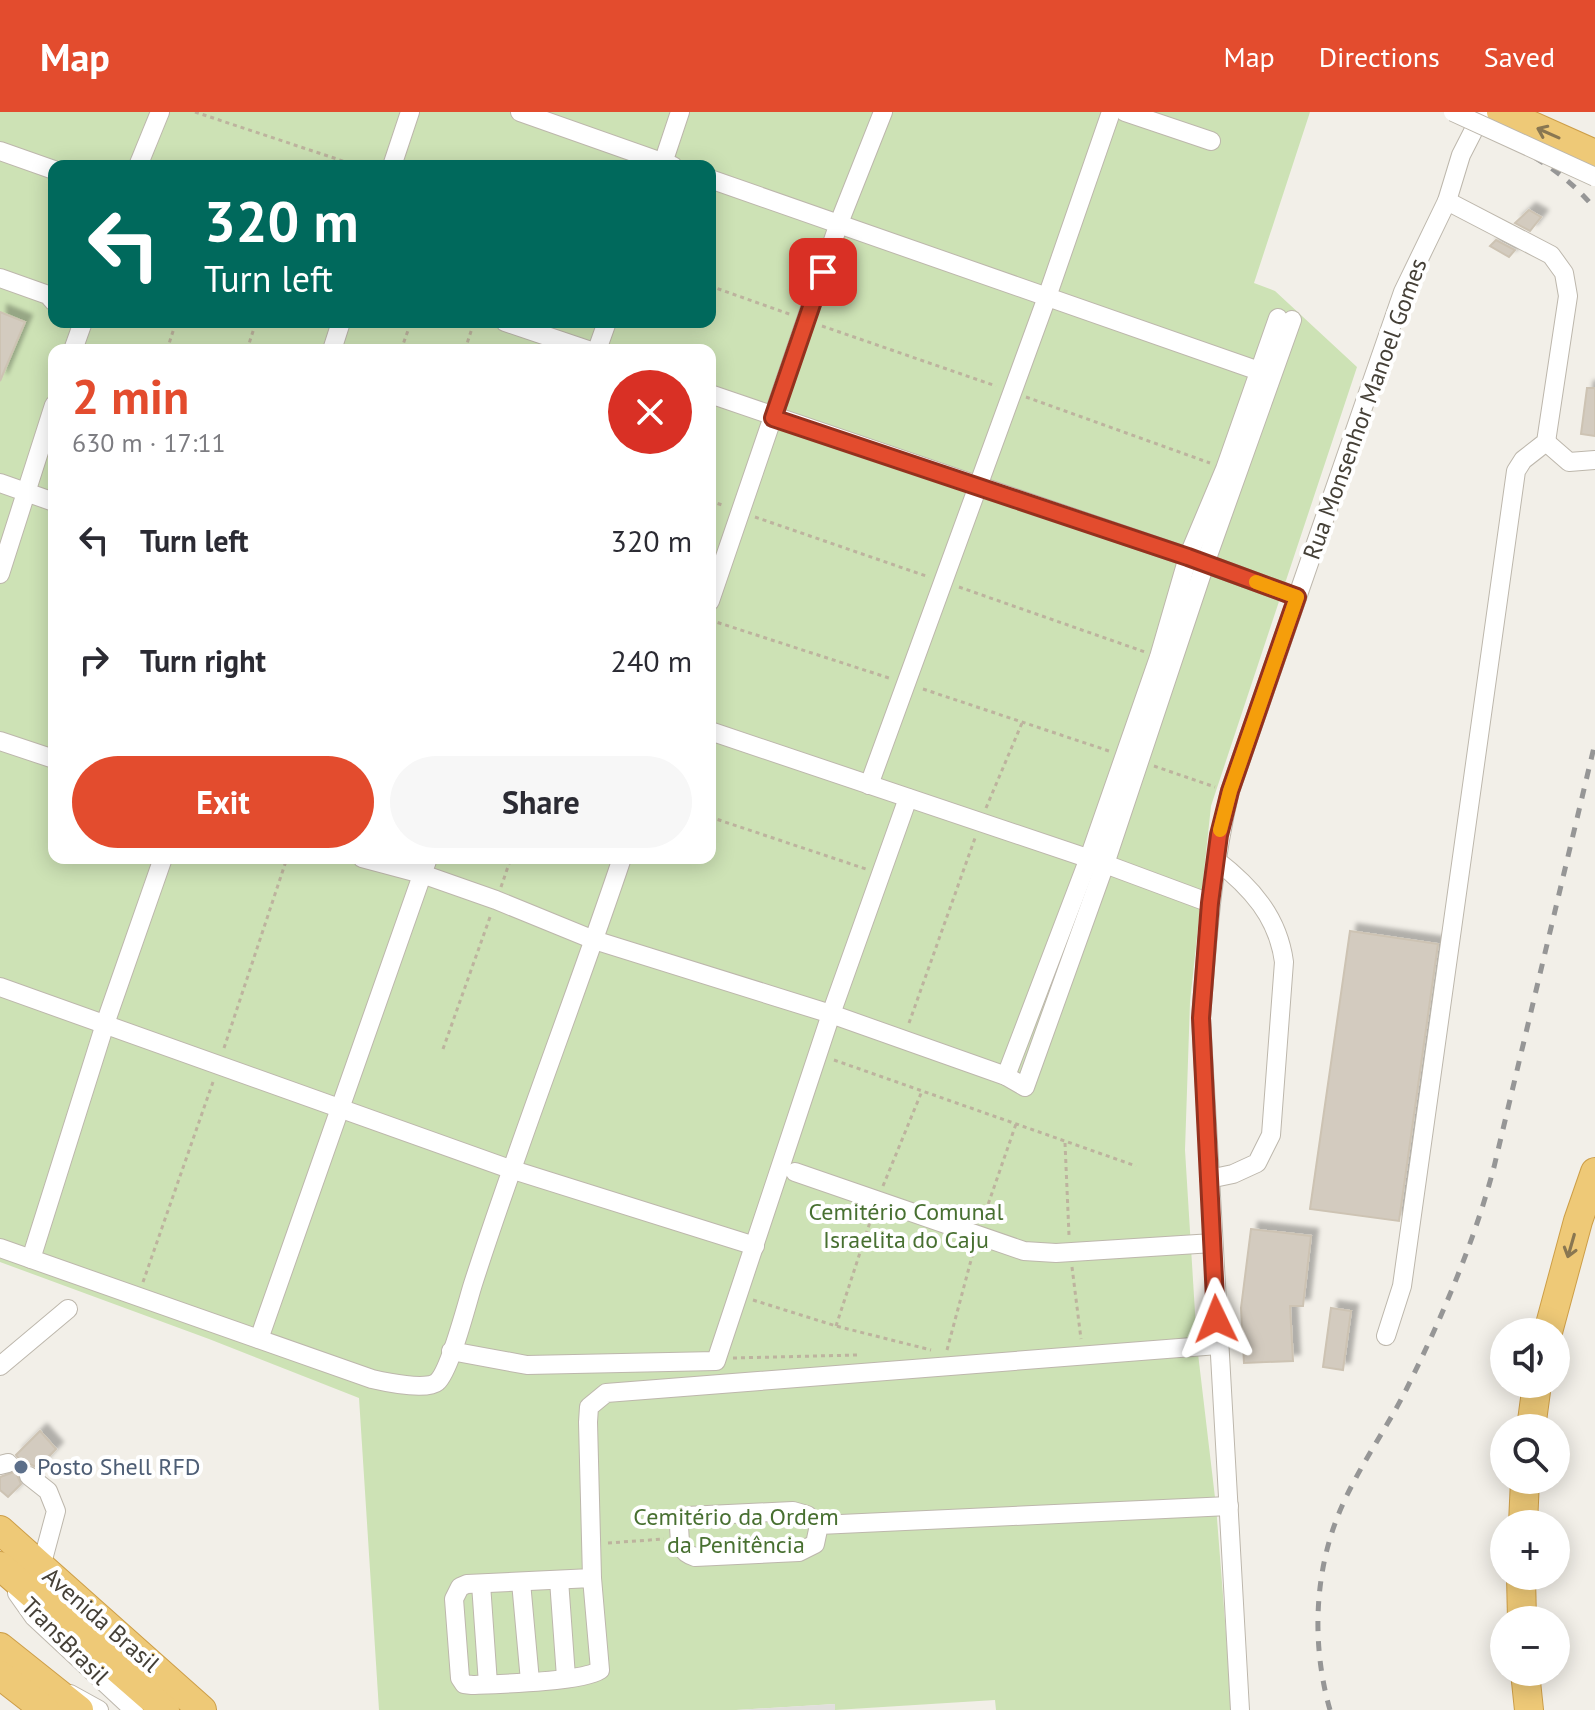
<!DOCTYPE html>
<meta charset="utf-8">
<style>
:root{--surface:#fff;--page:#f7f7f7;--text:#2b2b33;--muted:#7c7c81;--accent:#e34c2e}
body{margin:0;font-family:"PT Sans",sans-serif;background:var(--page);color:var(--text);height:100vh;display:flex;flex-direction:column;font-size:30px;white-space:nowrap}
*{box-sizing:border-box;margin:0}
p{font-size:26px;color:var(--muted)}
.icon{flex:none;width:44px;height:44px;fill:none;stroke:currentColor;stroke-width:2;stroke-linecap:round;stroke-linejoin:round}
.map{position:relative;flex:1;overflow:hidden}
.side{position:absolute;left:48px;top:232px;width:668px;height:520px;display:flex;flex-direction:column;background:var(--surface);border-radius:16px;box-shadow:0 4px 20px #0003}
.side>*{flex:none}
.guide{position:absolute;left:48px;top:48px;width:668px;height:168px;border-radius:16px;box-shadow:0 4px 20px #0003;background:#00695c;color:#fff;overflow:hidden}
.tools{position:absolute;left:1490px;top:1206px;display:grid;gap:16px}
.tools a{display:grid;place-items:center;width:80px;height:80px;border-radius:50%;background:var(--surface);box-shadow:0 4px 20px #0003;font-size:40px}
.pin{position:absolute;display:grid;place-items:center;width:68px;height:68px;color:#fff;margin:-34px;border-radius:16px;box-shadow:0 4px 12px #0006}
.me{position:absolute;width:88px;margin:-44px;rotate:358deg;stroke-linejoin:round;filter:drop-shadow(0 0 6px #0008)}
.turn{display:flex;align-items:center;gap:28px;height:168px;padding:0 24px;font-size:36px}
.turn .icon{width:104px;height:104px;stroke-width:2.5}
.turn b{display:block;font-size:56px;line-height:68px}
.round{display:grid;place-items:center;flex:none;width:84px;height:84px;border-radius:42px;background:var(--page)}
.overview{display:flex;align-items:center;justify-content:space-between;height:136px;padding:0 24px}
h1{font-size:48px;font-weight:700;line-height:60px;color:var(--accent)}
.button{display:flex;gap:16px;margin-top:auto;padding:16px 24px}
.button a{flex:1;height:92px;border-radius:48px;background:var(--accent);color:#fff;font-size:32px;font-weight:700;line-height:92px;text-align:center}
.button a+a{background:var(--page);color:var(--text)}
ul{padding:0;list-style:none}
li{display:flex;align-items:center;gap:24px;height:120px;padding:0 24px}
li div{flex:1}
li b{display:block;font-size:30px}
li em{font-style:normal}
header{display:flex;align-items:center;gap:48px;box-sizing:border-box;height:112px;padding:0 40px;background:var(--accent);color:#fff}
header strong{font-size:38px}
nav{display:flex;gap:44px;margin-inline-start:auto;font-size:28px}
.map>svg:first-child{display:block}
.green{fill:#cde2b5;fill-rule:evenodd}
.parking{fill:#e1dfdc}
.building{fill:#d3cbbf;stroke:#cdc3b3;stroke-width:2;filter:url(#shadow)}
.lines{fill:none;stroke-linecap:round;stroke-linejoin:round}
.minor-casing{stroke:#bdb7ac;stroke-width:20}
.highway-casing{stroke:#cd9e48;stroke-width:30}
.path{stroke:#bdb39e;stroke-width:3;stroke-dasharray:4 4;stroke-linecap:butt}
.minor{stroke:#fff;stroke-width:18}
.highway{stroke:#eec977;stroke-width:28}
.rail{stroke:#969696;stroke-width:5;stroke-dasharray:10 10;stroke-linecap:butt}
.minor-bridge-casing{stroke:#bdb7ac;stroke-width:20;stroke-linecap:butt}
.minor-bridge{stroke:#fff;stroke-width:18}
.oneway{stroke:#897751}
.route-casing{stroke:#94311e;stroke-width:20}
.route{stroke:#e34c2e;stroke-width:14}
.slow{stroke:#f59e0b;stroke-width:14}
.service-dot{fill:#5c6f8a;stroke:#fff;stroke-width:3}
.labels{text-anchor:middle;stroke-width:8;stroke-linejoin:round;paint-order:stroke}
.street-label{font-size:24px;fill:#454037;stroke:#fff}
.park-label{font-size:24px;fill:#487031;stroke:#fff}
.service-label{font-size:24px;fill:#4e5e75;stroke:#fff;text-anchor:start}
</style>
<header>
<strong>Map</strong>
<nav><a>Map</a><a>Directions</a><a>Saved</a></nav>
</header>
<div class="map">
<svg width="1595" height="1598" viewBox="0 0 1595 1598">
<defs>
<filter id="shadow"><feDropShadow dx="7" dy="-7" stdDeviation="2" flood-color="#0004"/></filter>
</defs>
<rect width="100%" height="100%" fill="#f2efe8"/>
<!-- green -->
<path class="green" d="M0,0H1310L1254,171L1275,179L1357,255L1211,694L1190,890L1185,1038L1197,1233L1216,1394L1232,1598H996L995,1588L835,1598V1592L736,1598H379L359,1286L209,1227L0,1150V267L25,211L0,200ZM54,54H710V210H54ZM54,238H710V746H54Z"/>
<!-- parking -->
<path class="parking" d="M835,1592V1598H736Z"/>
<!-- building -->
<g class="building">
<path d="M1529,98L1541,105L1530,119L1515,111Z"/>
<path d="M1496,128L1515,138L1509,145L1490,134Z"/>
<path d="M0,200L25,210L0,269Z"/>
<path d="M1587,276H1595V324L1581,322Z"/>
<path d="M1350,819L1438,832L1399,1109L1310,1097Z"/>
<path d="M1251,1117L1311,1124L1303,1194H1290L1293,1249L1244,1251L1241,1196Z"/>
<path d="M1331,1196L1351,1199L1343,1258L1323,1255Z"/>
<path d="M40,1319L56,1337L38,1356L30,1352L20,1356L17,1363L21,1372L8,1385L0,1378V1365L17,1359L20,1349L16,1343Z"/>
</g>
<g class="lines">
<defs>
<g id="minor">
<path d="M520,0L673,54"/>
<path d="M1125,0L1211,29"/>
<path d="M0,39L54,58"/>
<path d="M138,54L160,0"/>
<path d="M392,54L410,0"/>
<path d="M662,54L680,0"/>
<path d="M710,67L1259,259"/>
<path d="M0,166L48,183L54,190"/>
<path d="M505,210L588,238"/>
<path d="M73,238L83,210"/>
<path d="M332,238L341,210"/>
<path d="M597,238L607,210"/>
<path d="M710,282L1188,445L1297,485"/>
<path d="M1546,330L1569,350L1595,348"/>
<path d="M0,371L54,390"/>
<path d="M0,462L54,293"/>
<path d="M710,489L839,111L883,0"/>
<path d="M710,619L1105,752L1210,791"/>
<path d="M0,629L54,647"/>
<path d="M869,673L1047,185L1111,0"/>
<path d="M362,746L422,762L496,788L594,828L831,902L1006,964L1025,975L1105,752L1205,452L1292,208"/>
<path d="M0,875L510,1057L755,1134"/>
<path d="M1006,964L1089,746L1159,545L1188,445L1225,357L1278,206"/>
<path d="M795,1060L1024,1139L1056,1141L1213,1131"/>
<path d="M1209,1067L1233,1062L1257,1051L1271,1023L1284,850C1278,805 1251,775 1216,748"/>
<path d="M0,1136L372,1267C385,1270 427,1279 437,1270C450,1259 467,1191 473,1172C519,1029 574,889 622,746"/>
<path d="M31,1147L105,912L163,746"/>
<path d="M1386,1224L1402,1174L1516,359L1523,348L1546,330L1568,184L1564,161L1551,143L1447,89"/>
<path d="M259,1227L428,746"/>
<path d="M451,1239L527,1253L716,1249L831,902L908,686"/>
<path d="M0,1254L68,1197"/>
<path d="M0,1353L8,1351"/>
<path d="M29,1364L48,1379L56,1399L41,1455"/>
<path d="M819,1413L815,1432L799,1440L695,1445C678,1440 680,1429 679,1413L687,1404L793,1399L807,1403L819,1413L1229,1394"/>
<path d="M592,1466L467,1472L460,1475L454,1487L460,1566L464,1572L472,1573C499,1572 582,1570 600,1558L592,1466L588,1310L589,1295L606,1281L1218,1233"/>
<path d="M559,1468L566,1565"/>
<path d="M521,1470L530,1569"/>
<path d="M481,1472L488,1572"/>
<path d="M17,1481L34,1505L134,1598"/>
<path d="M70,1582L99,1598"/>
<path d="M1240,1598L1201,906C1207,830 1212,754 1230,679L1403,180L1447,89L1461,43L1483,0"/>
</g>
<g id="highway">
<path d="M1501,0L1595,42"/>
<path d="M1548,1220L1578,1109L1595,1060"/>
<path d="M1531,1316L1537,1272"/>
<path d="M1523,1412L1525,1368"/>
<path d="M0,1418L202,1598"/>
<path d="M0,1454L165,1598"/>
<path d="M1521,1464L1522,1508"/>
<path d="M0,1535L79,1598"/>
<path d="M1525,1560L1529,1598"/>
<path d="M0,1563L45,1598"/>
</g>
</defs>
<!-- minor casing -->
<use href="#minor" class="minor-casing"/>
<!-- highway casing -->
<use href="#highway" class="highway-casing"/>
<!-- path -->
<g class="path">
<path d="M195,0L358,54"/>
<path d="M710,174L792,203"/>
<path d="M822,214L996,274"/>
<path d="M167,238L176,210"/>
<path d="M247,238L256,210"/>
<path d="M401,238L411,210"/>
<path d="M465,238L474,210"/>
<path d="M1026,285L1210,351"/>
<path d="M710,389L725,394"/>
<path d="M755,405L929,465"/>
<path d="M959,475L1145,540"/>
<path d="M710,508L889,566"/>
<path d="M923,577L1109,639"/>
<path d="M1154,654L1215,675"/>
<path d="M986,696L1022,611"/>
<path d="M710,705L866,757"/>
<path d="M501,775L511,746"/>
<path d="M909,911L975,726"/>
<path d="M224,936L287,746"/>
<path d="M443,937L490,805"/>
<path d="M834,948L1136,1054"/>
<path d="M1065,1031L1069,1123"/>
<path d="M883,1074L922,979"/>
<path d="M983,1107L1016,1012"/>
<path d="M1072,1155L1081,1227"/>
<path d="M143,1170L213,970"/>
<path d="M753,1188L836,1214L931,1238"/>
<path d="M836,1214L872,1104"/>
<path d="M947,1238L974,1137"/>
<path d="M733,1246L857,1243"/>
<path d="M608,1431L664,1427"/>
</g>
<!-- minor -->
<use href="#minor" class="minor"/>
<!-- highway -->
<use href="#highway" class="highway"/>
<!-- rail -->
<g class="rail">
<path d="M1446,0C1499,26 1557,49 1595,97"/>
<path d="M1330,1598C1311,1532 1314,1457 1342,1394C1360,1353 1387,1316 1407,1276C1442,1205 1474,1131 1494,1055L1595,631"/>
</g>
<defs>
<path id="minor-bridge" d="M1453,0L1595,65"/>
</defs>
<!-- minor-bridge casing -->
<use href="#minor-bridge" class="minor-bridge-casing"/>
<!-- minor-bridge -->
<use href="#minor-bridge" class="minor-bridge"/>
</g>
<!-- one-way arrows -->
<defs><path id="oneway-shaft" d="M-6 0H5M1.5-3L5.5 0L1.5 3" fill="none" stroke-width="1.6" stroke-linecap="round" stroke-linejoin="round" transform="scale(2)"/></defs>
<g class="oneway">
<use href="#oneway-shaft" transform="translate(1548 21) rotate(-156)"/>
<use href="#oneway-shaft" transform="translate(1571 1134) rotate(106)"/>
</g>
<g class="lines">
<defs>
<path id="route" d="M823,160L773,306L1188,445L1297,485L1230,679L1219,723L1210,791L1201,906L1216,1207"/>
</defs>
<!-- route casing -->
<use href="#route" class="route-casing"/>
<!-- route -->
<use href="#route" class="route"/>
<!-- slow -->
<path class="slow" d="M1220,718L1230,679L1297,485L1256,470"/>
</g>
<!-- markers -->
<circle class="service-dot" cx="21" cy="1355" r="8"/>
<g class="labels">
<!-- street labels -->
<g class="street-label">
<text transform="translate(1365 297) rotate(-70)" y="8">Rua Monsenhor Manoel Gomes</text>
<text transform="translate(101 1508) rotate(41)" y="8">Avenida Brasil</text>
<text transform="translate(65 1529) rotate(45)" y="8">TransBrasil</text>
</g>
<!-- park labels -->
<g class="park-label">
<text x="906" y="1108">Cemitério Comunal<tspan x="906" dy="28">Israelita do Caju</tspan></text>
<text x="736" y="1413">Cemitério da Ordem<tspan x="736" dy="28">da Penitência</tspan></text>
</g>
<!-- service labels -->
<g class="service-label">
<text x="37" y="1363">Posto Shell RFD</text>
</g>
</g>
</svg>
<div class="tools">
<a><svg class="icon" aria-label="sound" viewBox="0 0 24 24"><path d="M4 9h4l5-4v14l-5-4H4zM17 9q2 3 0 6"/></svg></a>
<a><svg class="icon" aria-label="search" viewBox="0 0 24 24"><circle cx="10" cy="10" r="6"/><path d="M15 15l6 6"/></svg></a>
<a>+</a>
<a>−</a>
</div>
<div class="pin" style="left:823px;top:160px;background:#d93025"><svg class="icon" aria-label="arrive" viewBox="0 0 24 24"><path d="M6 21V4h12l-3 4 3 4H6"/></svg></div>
<svg class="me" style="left:1216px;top:1207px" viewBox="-20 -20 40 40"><path d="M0-17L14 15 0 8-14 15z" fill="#e34c2e" stroke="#fff" stroke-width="4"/></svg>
<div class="guide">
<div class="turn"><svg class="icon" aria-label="left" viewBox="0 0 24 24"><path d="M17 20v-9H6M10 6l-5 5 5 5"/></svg><div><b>320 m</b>Turn left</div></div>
</div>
<section class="side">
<div class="overview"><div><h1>2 min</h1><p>630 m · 17:11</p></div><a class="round" style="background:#d93025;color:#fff"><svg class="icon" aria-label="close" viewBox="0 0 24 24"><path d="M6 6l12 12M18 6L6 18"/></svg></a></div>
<ul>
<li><svg class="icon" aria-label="left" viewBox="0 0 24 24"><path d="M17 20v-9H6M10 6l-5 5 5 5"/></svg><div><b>Turn left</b></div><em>320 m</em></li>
<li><svg class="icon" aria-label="right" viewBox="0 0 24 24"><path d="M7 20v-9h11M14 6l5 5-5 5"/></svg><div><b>Turn right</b></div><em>240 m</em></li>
</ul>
<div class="button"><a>Exit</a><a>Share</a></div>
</section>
</div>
